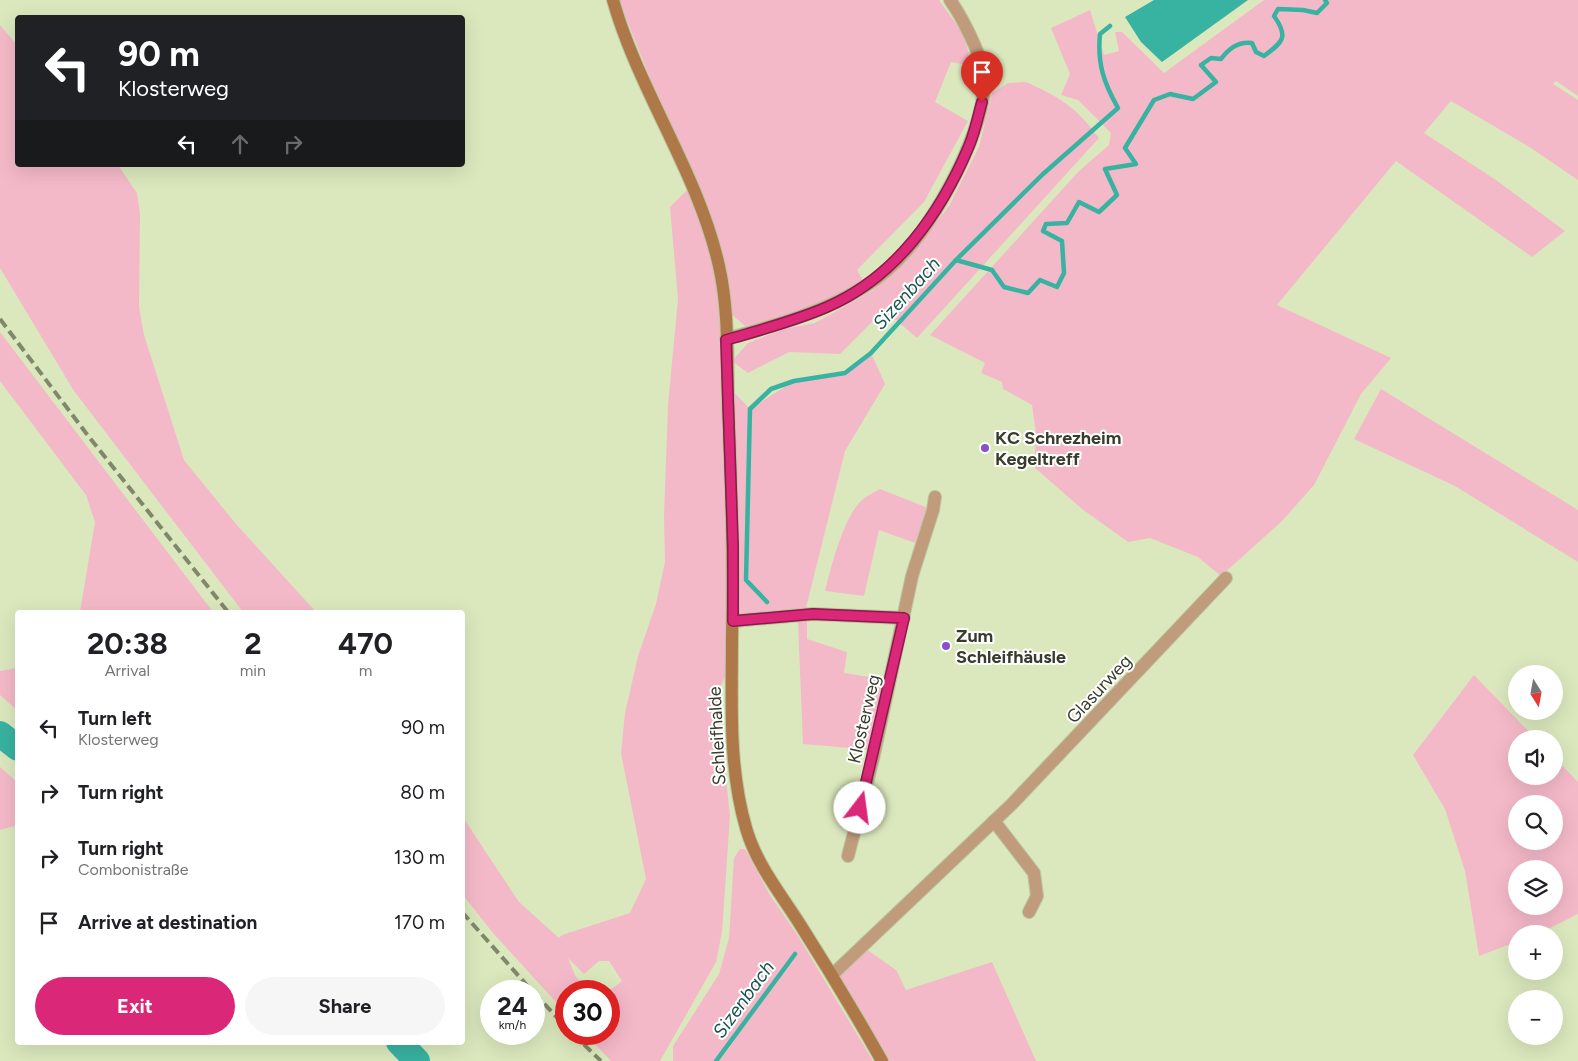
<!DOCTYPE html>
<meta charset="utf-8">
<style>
:root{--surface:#fff;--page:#f6f6f6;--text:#202124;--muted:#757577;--accent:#db2777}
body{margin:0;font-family:Figtree,sans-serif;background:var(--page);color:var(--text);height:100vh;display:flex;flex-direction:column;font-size:19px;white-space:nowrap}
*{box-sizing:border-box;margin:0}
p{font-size:16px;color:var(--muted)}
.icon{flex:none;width:28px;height:28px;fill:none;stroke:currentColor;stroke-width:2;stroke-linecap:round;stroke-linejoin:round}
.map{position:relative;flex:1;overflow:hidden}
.sheet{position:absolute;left:15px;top:610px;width:450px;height:435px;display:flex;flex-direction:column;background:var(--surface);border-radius:5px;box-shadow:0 5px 20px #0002}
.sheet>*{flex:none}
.top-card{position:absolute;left:15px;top:15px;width:450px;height:152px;border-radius:5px;box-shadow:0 5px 20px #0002;background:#202124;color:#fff;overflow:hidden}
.needle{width:32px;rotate:169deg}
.controls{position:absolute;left:1508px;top:665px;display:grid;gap:10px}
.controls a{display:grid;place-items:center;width:55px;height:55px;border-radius:50%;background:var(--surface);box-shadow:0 5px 20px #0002;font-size:25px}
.speed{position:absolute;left:480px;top:980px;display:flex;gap:10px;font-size:25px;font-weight:700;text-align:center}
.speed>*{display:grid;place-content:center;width:65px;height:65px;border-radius:50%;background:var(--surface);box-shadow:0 5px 20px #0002;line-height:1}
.speed small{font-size:12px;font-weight:400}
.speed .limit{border:8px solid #d22;background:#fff;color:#111}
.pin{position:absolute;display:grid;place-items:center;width:42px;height:42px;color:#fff;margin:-51px -21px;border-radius:50% 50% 50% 0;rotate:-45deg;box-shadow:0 0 5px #0007}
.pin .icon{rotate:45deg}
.me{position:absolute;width:55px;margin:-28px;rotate:15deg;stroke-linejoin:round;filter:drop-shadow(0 0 4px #0008)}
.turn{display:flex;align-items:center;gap:18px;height:105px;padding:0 20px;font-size:22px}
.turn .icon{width:65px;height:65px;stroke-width:2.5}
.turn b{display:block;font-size:35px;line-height:42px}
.lanes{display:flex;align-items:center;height:48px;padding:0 20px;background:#0003;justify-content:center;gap:25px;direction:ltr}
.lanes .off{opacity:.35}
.eta{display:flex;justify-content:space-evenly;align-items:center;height:85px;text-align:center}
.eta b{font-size:30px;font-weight:700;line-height:35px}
.cta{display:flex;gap:10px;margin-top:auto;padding:10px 20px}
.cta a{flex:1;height:58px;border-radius:30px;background:var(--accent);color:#fff;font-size:20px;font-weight:700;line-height:58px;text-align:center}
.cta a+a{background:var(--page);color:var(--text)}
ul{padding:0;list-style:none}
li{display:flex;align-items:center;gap:15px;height:65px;padding:0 20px}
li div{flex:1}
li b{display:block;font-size:19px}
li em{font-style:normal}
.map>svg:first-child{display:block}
.green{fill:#f4b9c8;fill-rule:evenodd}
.water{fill:#38b2a1}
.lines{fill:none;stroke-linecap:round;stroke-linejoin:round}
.stream{stroke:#38b2a1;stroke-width:4.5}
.river{stroke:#38b2a1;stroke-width:26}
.street-casing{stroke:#bac6a0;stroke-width:14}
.secondary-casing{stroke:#bac6a0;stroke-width:14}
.street{stroke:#c09b7c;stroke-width:12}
.secondary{stroke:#ae7848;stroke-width:12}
.rail{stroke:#80886c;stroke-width:4;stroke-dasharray:10 5;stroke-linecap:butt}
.route-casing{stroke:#8e194d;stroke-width:12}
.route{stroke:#db2777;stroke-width:9}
.poi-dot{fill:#8751c9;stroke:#fff;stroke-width:2}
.labels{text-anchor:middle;stroke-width:4;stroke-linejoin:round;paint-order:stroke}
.poi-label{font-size:18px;font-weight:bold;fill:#373c2b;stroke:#fff;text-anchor:start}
.street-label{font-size:18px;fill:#373c2b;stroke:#fff}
.water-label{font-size:19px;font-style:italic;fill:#14574e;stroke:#fff}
</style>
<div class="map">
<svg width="1578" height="1061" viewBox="0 0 1578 1061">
<rect width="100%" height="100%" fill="#dbe8bd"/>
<!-- green -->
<g class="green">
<path d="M619,0H939L962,32L973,66L951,62L935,102L968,121L924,202L857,270L866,286L782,317L745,326L730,313L729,284L724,265Z"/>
<path d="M1264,0H1578V96L1556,81L1553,84L1578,100V180L1531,148L1451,101L1424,133L1496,180L1565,231L1532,257L1396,161L1277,305L1391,358L1361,394L1314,485L1282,521L1221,576L1198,557L1150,538L1128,542L1082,509L1034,467L1036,434L1032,405L1003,389L1002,382L981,373L985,363L930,335L1079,171L1109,145L1111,133L1078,100L1061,95L1070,74L1051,28L1090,10L1104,55L1119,51L1115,32H1122L1164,73Z"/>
<path d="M0,25L17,45L18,165H118L137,193L140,214L139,307L144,335L184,460L236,524L316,612H243L74,391L0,268Z"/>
<path d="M1026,82C1060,97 1076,107 1099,138L917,338L896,320L878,316L840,354L789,352L748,373L732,361L748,343L784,329L815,323L872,291L913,252L949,206L979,147L992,93L1008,83Z"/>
<path d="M689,188L715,268L721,340L728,550L727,672L717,695L730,816L722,932L716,962L660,1061H611L585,1034H609V991L622,981L609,961H599L584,974L568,958L575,975L588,991H566V1013L493,933L463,895L462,816L519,902L559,938L562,935L630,913L646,879L621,753L625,713L638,656L656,604L665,562L664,516L668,405L678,299L670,207Z"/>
<path d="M0,332L213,612H80L95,522L86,495L0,381Z"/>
<path d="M871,353L885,384L845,451L806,608L757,619L733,621L728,386L750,409L794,381L845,373Z"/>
<path d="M1381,389L1578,510V562L1455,486L1354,439Z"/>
<path d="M880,489L928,508L915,543L879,530L864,596L825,591C831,567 844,515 863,499C868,495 875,492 880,489Z"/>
<path d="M807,621V639L847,652L844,673L889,680L873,750L803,744L798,622Z"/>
<path d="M17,668H18L17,710L0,695V671Z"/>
<path d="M1474,675L1536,739H1516V776H1554V757L1578,782V914L1538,934H1516V942L1479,956L1465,871L1445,809L1413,755ZM1516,804H1554V841H1516ZM1516,869H1554V906H1516Z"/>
<path d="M0,767L17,782L18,825L0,830Z"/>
<path d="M740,849H745L770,895L798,936L873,1061H673V1046L719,974L729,938L734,858Z"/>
<path d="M866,949L896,970L906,990L992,962L1036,1061H888L838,975Z"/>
</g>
<!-- water -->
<path class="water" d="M1154,0H1248L1162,62L1141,42L1125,17Z"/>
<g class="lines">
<!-- stream -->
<g class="stream">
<path d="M956,260L1043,174L1118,108C1104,83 1097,64 1100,34L1110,26"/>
<path d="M767,602L746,580L750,409L771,389L794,381L845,373L871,353L956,260L992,270L1004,287L1028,293L1040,280L1057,287L1064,273L1062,241L1043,231L1046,224L1067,223L1079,202L1099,212L1117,195L1105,169L1136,164L1125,148L1154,100L1170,94L1193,99L1216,82L1201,65L1211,58L1221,59C1229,48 1239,41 1252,43L1256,52L1264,56C1283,42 1289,37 1274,16L1278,9L1303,10L1317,13L1327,3L1325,0"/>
<path d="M716,1061L795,954"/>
</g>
<!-- river -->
<g class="river">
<path d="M0,734L18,748"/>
<path d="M399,1042L417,1061"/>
</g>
<defs>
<g id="street">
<path d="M726,339C773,326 822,313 864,287C879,278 896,263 907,250C938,216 992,118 983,72C980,52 962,17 950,0"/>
<path d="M733,621L813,614L904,618"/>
<path d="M994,821L1034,873L1037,896L1029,912"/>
<path d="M848,856L873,759L912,576L933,510L935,497"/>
<path d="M832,975L1012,804L1226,578"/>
</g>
<path id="secondary" d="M613,0C639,92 698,172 719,266C729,310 727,357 728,401C731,480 734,559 732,638C732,701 728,766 746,828C756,864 781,894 801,926C829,970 856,1015 882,1061"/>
</defs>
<!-- street casing -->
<use href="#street" class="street-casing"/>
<!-- secondary casing -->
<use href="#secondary" class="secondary-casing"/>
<!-- street -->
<use href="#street" class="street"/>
<!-- secondary -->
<use href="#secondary" class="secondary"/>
<!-- rail -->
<g class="rail">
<path d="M0,319L86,433L228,612"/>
<path d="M462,912L532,991"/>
<path d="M534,993L566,1027"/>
<path d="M573,1034L601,1061"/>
</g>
</g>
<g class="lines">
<defs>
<path id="route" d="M860,808L904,618L813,614L733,621V547L726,340C760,330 795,321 827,307C896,277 941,213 969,146C975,132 978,116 982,102"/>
</defs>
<!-- route casing -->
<use href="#route" class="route-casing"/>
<!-- route -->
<use href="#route" class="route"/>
</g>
<!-- markers -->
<g class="poi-dot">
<circle cx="985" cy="448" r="5"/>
<circle cx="946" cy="646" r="5"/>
</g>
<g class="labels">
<!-- poi labels -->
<g class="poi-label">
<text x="995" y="444">KC Schrezheim<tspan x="995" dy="21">Kegeltreff</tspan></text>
<text x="956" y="642">Zum<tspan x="956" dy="21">Schleifhäusle</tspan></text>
</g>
<!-- street labels -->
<g class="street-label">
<text transform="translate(1099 689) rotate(-47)" y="6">Glasurweg</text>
<text transform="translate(864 719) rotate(-77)" y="6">Klosterweg</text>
<text transform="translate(717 736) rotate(-93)" y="6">Schleifhalde</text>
</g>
<!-- water labels -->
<g class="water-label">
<text transform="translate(906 293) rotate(-48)" y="7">Sizenbach</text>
<text transform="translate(743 999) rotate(-54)" y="7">Sizenbach</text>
</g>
</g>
</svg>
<div class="controls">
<a><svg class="needle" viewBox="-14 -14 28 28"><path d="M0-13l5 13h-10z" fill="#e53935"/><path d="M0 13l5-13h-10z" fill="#757577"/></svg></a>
<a><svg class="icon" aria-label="sound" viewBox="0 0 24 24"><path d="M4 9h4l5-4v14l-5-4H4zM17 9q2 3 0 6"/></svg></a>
<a><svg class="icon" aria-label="search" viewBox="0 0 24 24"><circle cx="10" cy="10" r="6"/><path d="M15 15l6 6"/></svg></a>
<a><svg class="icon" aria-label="layers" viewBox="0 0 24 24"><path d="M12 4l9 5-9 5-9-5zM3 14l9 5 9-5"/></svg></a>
<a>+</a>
<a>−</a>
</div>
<div class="speed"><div>24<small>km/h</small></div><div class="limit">30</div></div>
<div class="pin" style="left:982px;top:102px;background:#d93025"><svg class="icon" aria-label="arrive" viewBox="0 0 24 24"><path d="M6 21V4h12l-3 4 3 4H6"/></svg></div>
<svg class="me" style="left:860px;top:808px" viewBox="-20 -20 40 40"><circle r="19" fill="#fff"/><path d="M0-13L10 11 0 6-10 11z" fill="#db2777"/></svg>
<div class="top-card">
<div class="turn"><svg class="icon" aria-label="left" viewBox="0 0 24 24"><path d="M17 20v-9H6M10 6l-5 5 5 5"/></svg><div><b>90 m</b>Klosterweg</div></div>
<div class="lanes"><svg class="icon" aria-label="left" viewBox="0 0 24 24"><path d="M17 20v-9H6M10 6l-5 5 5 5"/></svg><svg class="icon off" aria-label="ahead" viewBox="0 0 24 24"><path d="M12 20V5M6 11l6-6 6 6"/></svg><svg class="icon off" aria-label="right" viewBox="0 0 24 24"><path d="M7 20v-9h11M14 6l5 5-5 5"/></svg></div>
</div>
<section class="sheet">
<div class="eta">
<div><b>20:38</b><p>Arrival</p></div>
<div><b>2</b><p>min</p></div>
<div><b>470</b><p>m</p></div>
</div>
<ul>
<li><svg class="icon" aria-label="left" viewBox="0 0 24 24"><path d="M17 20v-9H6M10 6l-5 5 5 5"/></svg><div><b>Turn left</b><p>Klosterweg</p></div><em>90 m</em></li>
<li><svg class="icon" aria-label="right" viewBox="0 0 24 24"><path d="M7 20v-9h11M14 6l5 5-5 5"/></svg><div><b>Turn right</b></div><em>80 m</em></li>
<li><svg class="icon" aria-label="right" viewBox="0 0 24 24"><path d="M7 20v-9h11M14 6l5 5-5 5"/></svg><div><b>Turn right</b><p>Combonistraße</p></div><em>130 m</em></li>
<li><svg class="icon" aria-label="arrive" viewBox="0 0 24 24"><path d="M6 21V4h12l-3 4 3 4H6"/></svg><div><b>Arrive at destination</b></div><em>170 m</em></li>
</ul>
<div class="cta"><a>Exit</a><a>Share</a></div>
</section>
</div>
